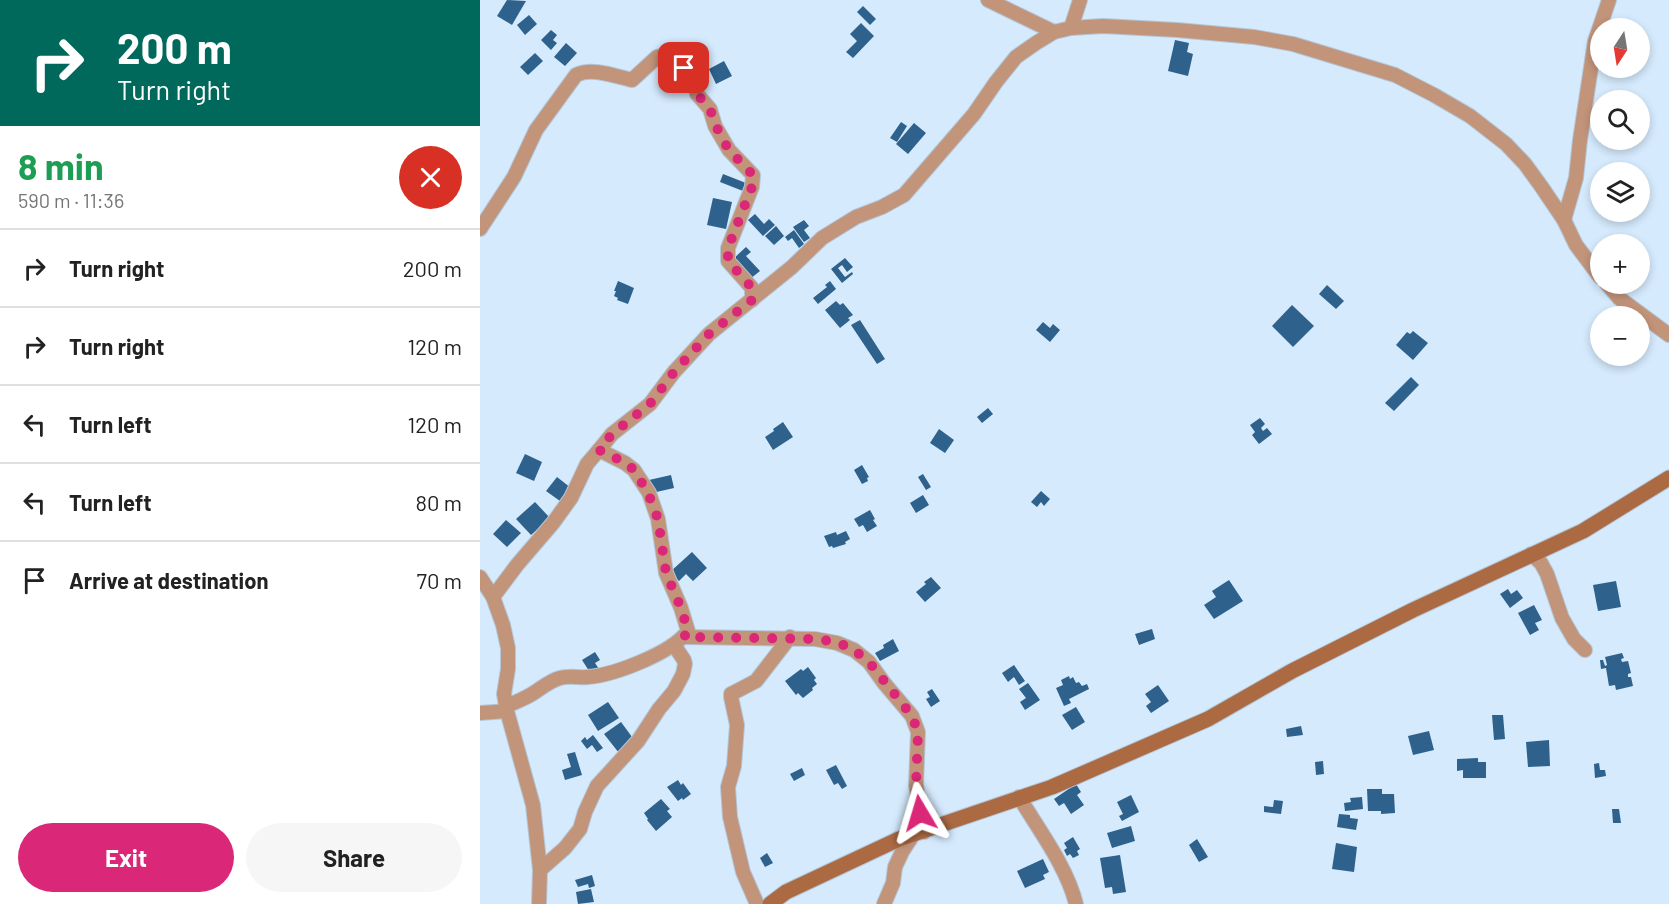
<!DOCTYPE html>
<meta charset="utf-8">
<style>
:root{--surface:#fff;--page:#f6f6f6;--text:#222;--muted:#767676;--line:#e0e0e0;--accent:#db2777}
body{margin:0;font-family:Barlow,sans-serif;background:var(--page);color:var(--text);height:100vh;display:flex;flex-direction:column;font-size:22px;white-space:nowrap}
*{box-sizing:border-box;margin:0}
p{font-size:20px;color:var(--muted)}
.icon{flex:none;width:33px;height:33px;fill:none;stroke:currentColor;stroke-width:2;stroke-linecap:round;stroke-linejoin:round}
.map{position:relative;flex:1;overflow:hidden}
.side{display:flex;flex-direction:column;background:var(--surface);width:480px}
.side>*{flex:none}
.banner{background:#00695c;color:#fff;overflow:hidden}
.needle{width:39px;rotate:192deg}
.controls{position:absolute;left:1110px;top:18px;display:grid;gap:12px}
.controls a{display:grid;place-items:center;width:60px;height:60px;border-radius:50%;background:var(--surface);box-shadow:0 3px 9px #0003;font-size:30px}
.pin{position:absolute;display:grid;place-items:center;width:51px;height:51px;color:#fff;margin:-26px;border-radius:12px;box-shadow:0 3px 9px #0006}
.me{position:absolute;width:66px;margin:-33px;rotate:353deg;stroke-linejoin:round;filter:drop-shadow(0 0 4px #0008)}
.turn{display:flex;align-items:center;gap:21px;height:126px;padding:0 18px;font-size:27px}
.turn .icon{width:78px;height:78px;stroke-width:2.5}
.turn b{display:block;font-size:42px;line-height:51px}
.round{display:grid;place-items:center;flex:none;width:63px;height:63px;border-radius:32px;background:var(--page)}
.head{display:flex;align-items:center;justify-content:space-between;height:102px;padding:0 18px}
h1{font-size:36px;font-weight:700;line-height:45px;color:#1e9e55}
.action{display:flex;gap:12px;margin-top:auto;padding:12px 18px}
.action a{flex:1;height:69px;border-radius:36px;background:var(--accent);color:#fff;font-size:24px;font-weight:700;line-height:69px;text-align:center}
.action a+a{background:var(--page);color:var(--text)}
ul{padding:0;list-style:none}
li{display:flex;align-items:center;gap:18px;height:78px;padding:0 18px;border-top:2px solid var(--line)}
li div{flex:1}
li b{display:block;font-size:22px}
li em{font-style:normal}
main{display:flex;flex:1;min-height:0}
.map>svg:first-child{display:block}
.building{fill:#2e618b}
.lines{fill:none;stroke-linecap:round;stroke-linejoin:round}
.street-casing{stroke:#b4c6d7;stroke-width:16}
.secondary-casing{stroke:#b4c6d7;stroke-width:17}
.street{stroke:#c2947a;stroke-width:14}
.secondary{stroke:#ac6a43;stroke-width:15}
.route{stroke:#db2777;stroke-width:10;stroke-dasharray:0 18}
</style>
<main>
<section class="side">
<div class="banner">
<div class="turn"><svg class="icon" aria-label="right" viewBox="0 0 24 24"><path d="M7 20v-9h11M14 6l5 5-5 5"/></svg><div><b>200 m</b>Turn right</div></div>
</div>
<div class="head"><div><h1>8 min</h1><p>590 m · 11:36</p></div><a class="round" style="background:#d93025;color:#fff"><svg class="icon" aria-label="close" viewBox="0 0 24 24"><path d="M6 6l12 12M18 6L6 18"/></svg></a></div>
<ul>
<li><svg class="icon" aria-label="right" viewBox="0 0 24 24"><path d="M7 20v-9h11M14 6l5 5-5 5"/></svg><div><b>Turn right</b></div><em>200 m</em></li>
<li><svg class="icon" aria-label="right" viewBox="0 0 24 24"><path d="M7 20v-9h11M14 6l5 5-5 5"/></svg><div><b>Turn right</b></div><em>120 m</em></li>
<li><svg class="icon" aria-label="left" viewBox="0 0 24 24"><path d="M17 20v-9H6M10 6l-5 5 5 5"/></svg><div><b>Turn left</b></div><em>120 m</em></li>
<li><svg class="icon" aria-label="left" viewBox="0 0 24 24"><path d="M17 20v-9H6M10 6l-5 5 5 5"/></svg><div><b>Turn left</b></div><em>80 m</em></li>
<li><svg class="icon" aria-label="arrive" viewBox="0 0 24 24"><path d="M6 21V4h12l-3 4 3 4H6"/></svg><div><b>Arrive at destination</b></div><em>70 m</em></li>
</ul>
<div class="action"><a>Exit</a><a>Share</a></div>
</section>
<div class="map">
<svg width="1189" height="904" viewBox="0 0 1189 904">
<rect width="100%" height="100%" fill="#d5eafd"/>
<!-- building -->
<g class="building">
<path d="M27,0L46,1L32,25L17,16Z"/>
<path d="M383,6L396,19L390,25L377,12Z"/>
<path d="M49,15L57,24L45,35L37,25Z"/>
<path d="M381,23L394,36L373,58L366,52L377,41L370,34Z"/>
<path d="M71,30L77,35L73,40L77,43L71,50L61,40Z"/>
<path d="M695,40L709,43L707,52L713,54L708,76L688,71Z"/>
<path d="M86,43L97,53L85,66L74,57Z"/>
<path d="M217,48L223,54L209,68L203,62Z"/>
<path d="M55,53L63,61L48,75L40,67Z"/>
<path d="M244,61L252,76L236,84L229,69Z"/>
<path d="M421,122L427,126L417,142L410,138Z"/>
<path d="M434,123L446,133L428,154L416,144Z"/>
<path d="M243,174L266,183L263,191L240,182Z"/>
<path d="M233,198L252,202L246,229L227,225Z"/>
<path d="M275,214L284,224L289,219L295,225L283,236L268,220Z"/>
<path d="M324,220L329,226L324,230L330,238L324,242L313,227Z"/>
<path d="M296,226L304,236L294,245L285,236Z"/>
<path d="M314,230L324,244L319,248L312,238L308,241L305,237Z"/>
<path d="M266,247L271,252L266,256L280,271L270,279L252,260Z"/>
<path d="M365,258L373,267L367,272L362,265L358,268L365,277L372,272L373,274L362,283L351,269Z"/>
<path d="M138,281L154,288L148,304L137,300L138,298L134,296L136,291H134Z"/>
<path d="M350,281L356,289L338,304L333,298L347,287L345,285Z"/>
<path d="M847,285L864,301L856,309L839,294Z"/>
<path d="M356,301L360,305L363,303L373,315L368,318L370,320L360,328L345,310Z"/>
<path d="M812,305L834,326L813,347L792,326Z"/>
<path d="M380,320L405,359L397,364L371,325Z"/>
<path d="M563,322L570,328L573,324L580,330L570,342L556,330Z"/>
<path d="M933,331L948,343L933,360L916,345L927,332L930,334Z"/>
<path d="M931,377L939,385L914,411L905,403Z"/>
<path d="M508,408L513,414L502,423L497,417Z"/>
<path d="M780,418L785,424L781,428L783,431L787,428L792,434L779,444L772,435L775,432L770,425Z"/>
<path d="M303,422L313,437L293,450L285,437L294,431L293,429Z"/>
<path d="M459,429L474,440L465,453L450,443Z"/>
<path d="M45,454L62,462L54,481L36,473Z"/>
<path d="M382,465L389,477L387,478L388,481L382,484L374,470Z"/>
<path d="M443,474L451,487L446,490L438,477Z"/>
<path d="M191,475L194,488L172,493L169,480Z"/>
<path d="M77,477L91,488L80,501L66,491Z"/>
<path d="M561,491L570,499L564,506L561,502L557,507L551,502Z"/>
<path d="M443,495L449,505L436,513L430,503Z"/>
<path d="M55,502L70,518L51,535L36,519Z"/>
<path d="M390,510L395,519L393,520L397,526L387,532L383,525L379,527L374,519Z"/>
<path d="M26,520L41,533L27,547L13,534Z"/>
<path d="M366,531L370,539L365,542L366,544L353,548L352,546L349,547L344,536L356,532L357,535Z"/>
<path d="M212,552L227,568L213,581L206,574L199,581L190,572Z"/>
<path d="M451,577L461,588L445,602L436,592L446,584L444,582Z"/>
<path d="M749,580L763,601L734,619L724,605L736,597L732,591Z"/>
<path d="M1136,581L1141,607L1118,611L1113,585Z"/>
<path d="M1028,589L1031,594L1037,590L1043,598L1030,608L1020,594Z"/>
<path d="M1054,605L1062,620L1055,623L1059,630L1050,635L1038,613Z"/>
<path d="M672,629L675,639L659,645L655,634Z"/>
<path d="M413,639L419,651L400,661L395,653L404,648L403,645Z"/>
<path d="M115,652L120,660L115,663L119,669L111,674L102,660Z"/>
<path d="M1142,653L1144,658L1141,659L1142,662L1148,661L1151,673L1148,674V677H1151L1153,686L1136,690L1135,685L1129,686L1126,668L1121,669L1120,660H1123L1125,666L1127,665L1125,657Z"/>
<path d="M534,665L545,681L539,685L534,677L528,682L522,673Z"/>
<path d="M328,667L336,678L334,680L337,684L332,688L333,690L323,698L318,693L316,695L305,681L321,669L323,671Z"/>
<path d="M589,676L590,679L593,677L596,683L599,682L602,686L607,684L609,689L589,699L591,703L584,706L576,688L583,685L581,680Z"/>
<path d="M548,683L560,700L545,710L540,702L546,698L539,689Z"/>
<path d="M678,685L689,701L671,713L666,706L671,702L665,694Z"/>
<path d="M452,689L460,701L451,707L446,699L450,697L447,692Z"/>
<path d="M128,702L139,718L118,731L108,715Z"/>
<path d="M596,707L605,722L592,730L582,715Z"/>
<path d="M1012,715H1023L1025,739L1014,740Z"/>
<path d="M141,722L155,741L139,753L124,734Z"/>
<path d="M821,726L823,735L807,737L806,729Z"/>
<path d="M949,731L954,750L933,755L928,736Z"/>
<path d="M113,735L123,748L117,752L112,745L107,749L101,741L105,737L107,740Z"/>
<path d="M1069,740L1070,766L1048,767L1046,742Z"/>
<path d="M95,752L102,775L85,780L82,770L91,767L87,754Z"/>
<path d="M998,758V762H1006V778H983V770L977,771V759Z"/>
<path d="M843,761L844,774L836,775L835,762Z"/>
<path d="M1119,763L1120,770H1125L1126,776L1115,778L1114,764Z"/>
<path d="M356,765L367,786L362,789L358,783L354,785L346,770Z"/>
<path d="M322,768L325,775L314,781L310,774Z"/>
<path d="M198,780L201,785L203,783L211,794L203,800L202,798L198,801L187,787Z"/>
<path d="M596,784L601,792L597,795L604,805L591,814L584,803L579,806L574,799Z"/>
<path d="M887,789H902V794H914L915,813L901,814V811H888Z"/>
<path d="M651,795L659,812L642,821L639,816L643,814L637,802Z"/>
<path d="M882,797L883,809L865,811L864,803L871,802L870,798Z"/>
<path d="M181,799L190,809L187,811L192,817L176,831L167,820L168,819L164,813Z"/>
<path d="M794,800L803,801L801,814L784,812V806L793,807Z"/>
<path d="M1132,809H1139L1141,823H1133Z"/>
<path d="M859,814L870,815V818L878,819L876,830L857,827Z"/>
<path d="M651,826L655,841L632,848L627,833Z"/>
<path d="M593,837L600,849L597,851L599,855L593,858L590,854L587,856L584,850L587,848L584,843Z"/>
<path d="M717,839L728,857L719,862L709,845Z"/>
<path d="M856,843L877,847L874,872L852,869Z"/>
<path d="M287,853L293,863L285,867L280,858Z"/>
<path d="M640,855L646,892L633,894L632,887L625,888L620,858Z"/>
<path d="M563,859L569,872L563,875L565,879L545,888L537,871Z"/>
<path d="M112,875L115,886L109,888L108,884L98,887L95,880Z"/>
<path d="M111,889L114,902L98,904L96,892Z"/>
</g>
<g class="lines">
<defs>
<g id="street">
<path d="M508,0L574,32"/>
<path d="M591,28L600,0"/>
<path d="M1084,220L1096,178L1100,140L1115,41L1129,0"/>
<path d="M0,229L34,177L56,130L96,75C112,67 135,76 152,80L177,57L192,53L214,78L217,94L230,109L235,126L249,150L273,175L272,187L248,248V261L272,288V300"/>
<path d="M1127,284L1139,298L1189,335"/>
<path d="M1051,554L1061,563L1067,574L1082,618L1094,639L1105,650"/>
<path d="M0,577L13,597L23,625L28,648V669L24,694L27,711L53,805L60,870L59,904"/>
<path d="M13,597L37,565L73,523L91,498L107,464L119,450L132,434L170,404L194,372L229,334L312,267L342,238L376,217L402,207L424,195L494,114L516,82L536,57L556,43L574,32L591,28L623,26L697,30L774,37L813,44L915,75L954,95L990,116L1026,144L1045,164L1061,186L1084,220L1096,245L1120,277"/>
<path d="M204,637L335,639L357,643L374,650L389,662L404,683L432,716L438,732L436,785L444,832"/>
<path d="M27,706C35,702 44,699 52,694C62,688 69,681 80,678C89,675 99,678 108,677C134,675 192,653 208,631L201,608L186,573L178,519L169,493L154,470L145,463L119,450"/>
<path d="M0,713L27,711"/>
<path d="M539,797C559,830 587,867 596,904"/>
<path d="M60,870L85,848L100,829L105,812L117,786L158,741L179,709L194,691L203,674L205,664L204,660L194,645"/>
<path d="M277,904L263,872L250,817L248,787L254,766L257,725L251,697V694L276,681L310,637"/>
<path d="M404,904L413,883L415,867L422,852L433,835"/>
</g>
<path id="secondary" d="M290,904L306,892L419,839L572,787L728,719L812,671L933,610L1103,531L1189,478"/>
</defs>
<!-- street casing -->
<use href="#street" class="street-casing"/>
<!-- secondary casing -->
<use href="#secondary" class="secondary-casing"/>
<!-- street -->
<use href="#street" class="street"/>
<!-- secondary -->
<use href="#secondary" class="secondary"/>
</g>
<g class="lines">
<!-- route -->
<path class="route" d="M204,68L214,78L217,94L230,109L236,126L243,140L249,150L273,175L272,187L248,248V261L272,288V300L229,334L194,372L170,404L132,434L119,450L146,463L154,470L168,493L178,519L186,573L201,608L208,631L204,637L335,639L357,642L374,650L389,662L432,716L438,732L436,786L440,813"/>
</g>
</svg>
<div class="controls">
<a><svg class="needle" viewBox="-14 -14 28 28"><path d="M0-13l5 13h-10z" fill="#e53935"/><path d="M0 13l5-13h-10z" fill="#767676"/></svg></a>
<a><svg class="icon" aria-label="search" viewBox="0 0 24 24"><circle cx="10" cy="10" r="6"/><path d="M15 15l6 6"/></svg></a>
<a><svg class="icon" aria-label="layers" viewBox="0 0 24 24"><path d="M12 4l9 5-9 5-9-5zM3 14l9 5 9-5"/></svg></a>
<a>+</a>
<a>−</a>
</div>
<div class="pin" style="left:204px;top:68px;background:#d93025"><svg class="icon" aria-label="arrive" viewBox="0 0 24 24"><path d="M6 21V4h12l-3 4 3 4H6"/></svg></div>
<svg class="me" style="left:440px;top:813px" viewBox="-20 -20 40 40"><path d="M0-17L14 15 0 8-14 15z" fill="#db2777" stroke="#fff" stroke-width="4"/></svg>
</div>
</main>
